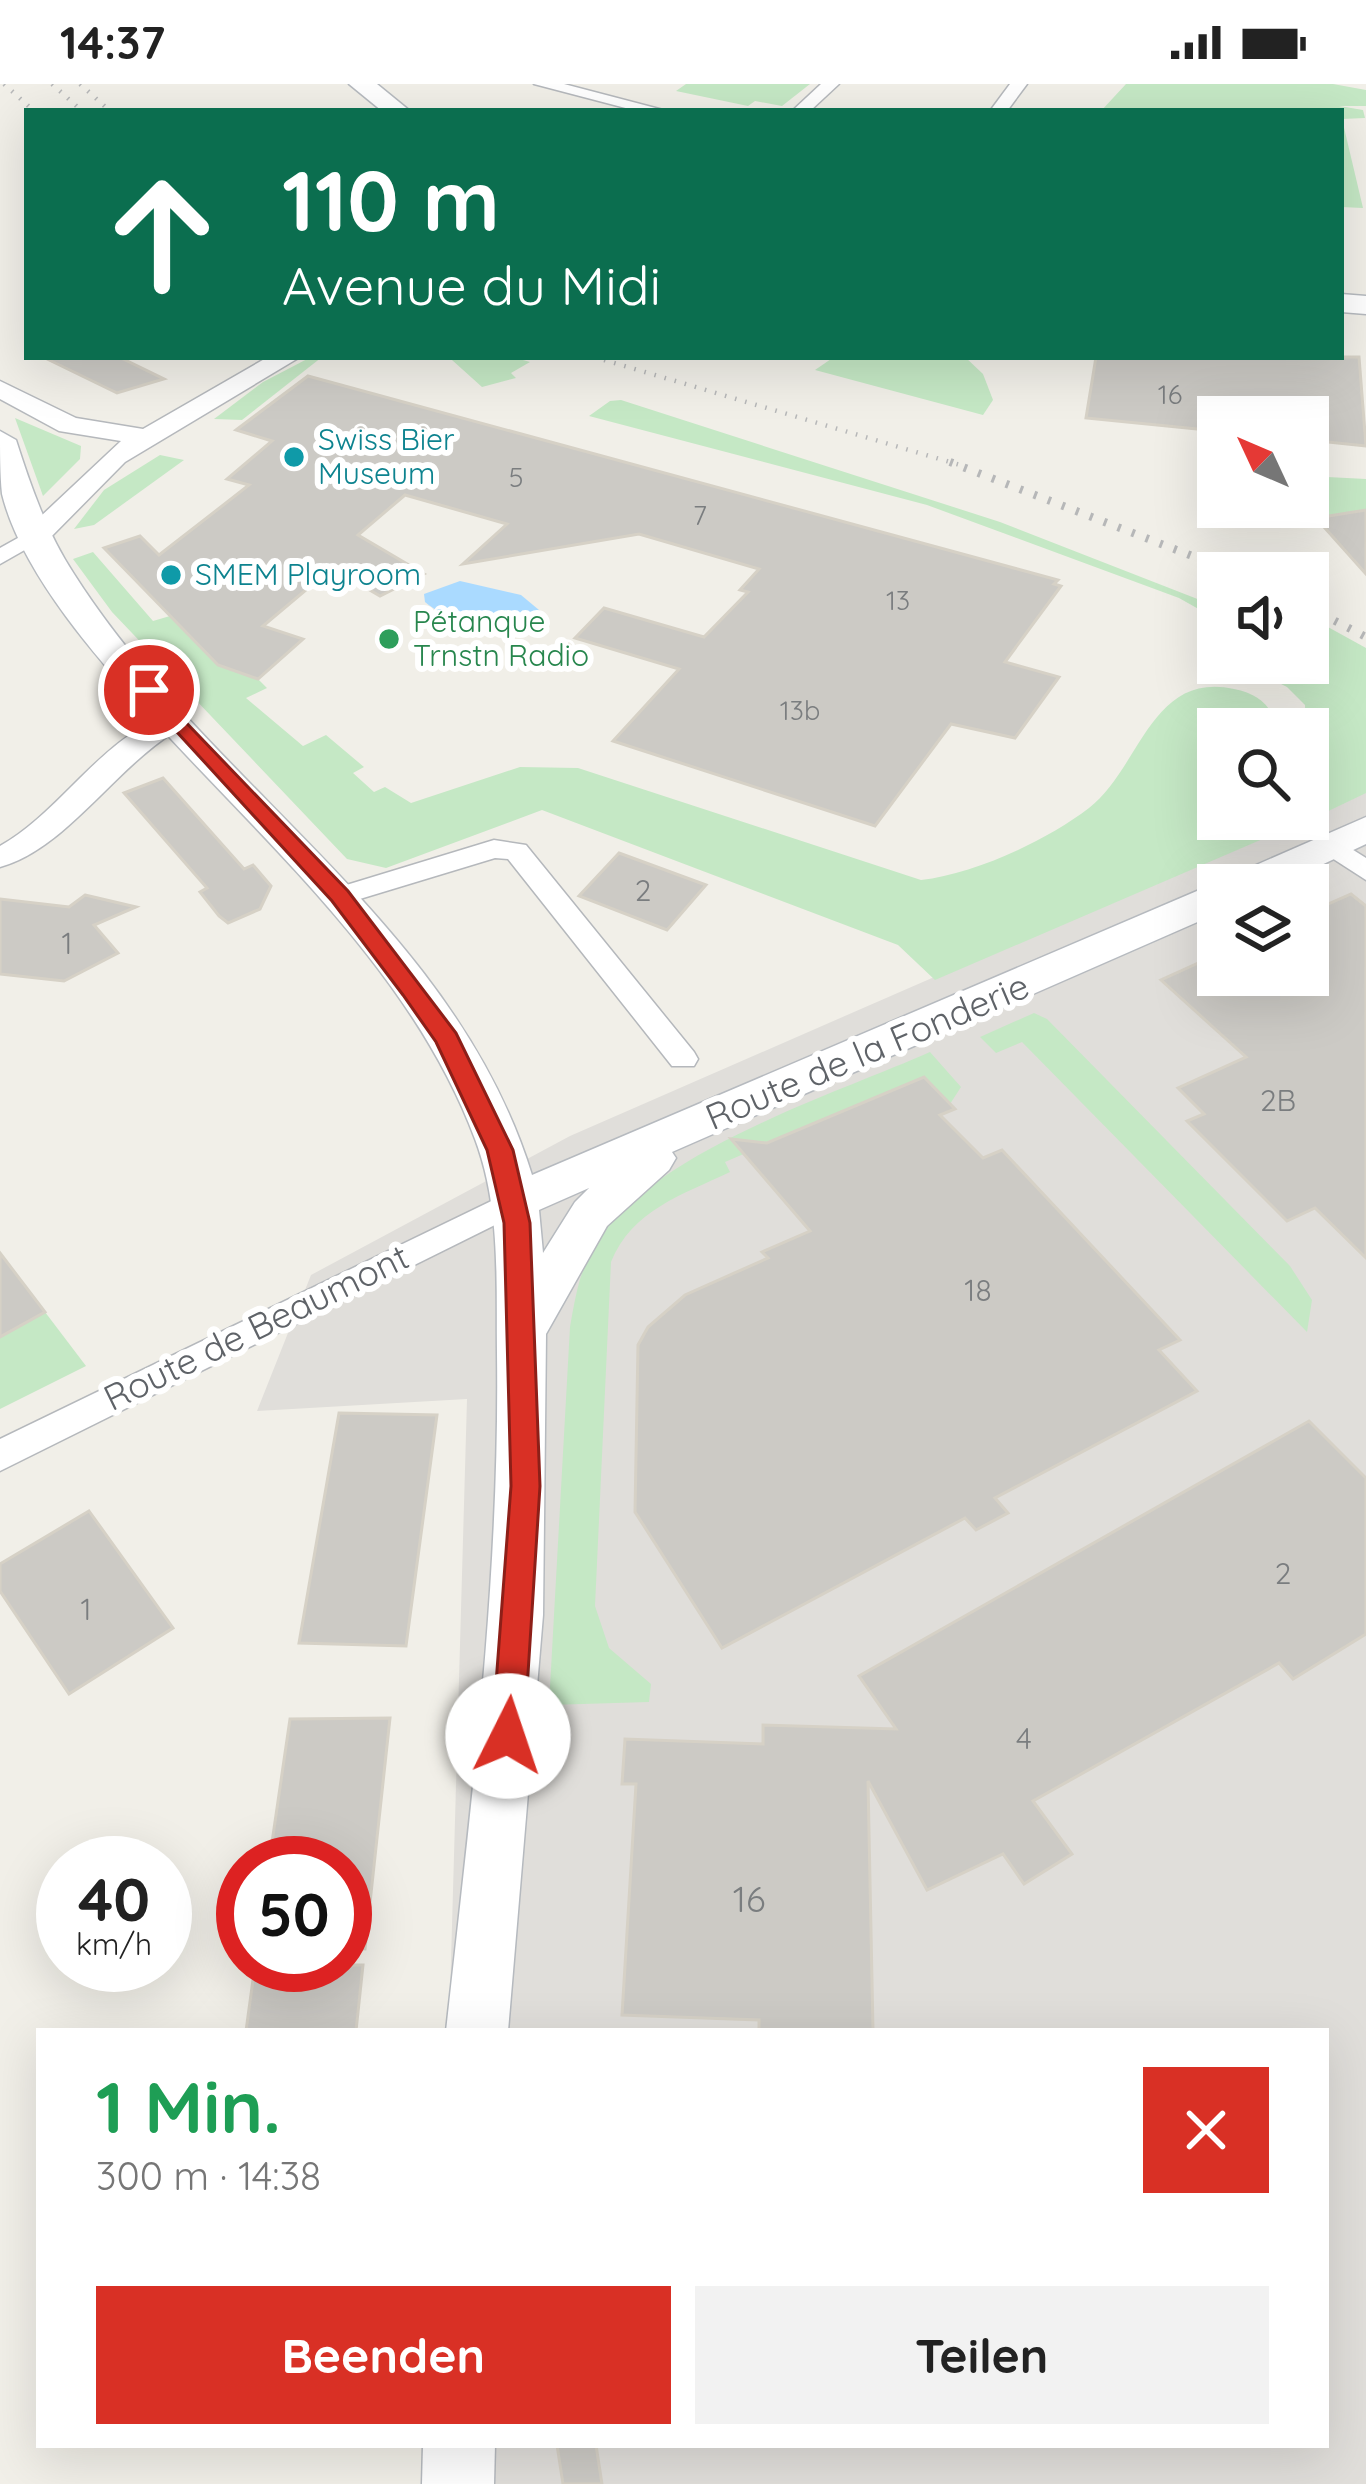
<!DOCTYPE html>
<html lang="de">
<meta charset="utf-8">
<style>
:root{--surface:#fff;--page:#f2f2f2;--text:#222;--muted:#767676;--accent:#d93025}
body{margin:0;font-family:Quicksand,sans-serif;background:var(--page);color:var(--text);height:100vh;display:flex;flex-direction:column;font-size:45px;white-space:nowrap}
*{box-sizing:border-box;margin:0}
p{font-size:39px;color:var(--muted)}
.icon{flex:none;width:66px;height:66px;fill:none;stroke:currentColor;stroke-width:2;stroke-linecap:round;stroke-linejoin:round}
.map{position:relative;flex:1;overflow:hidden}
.drawer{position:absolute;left:36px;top:1944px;width:1293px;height:420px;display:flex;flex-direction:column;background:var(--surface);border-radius:0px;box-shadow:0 12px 48px #0002}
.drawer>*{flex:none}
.banner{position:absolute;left:24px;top:24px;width:1320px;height:252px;border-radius:0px;box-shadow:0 12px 48px #0002;background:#0b6e4f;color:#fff;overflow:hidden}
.needle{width:78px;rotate:314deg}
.controls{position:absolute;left:1197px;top:312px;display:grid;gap:24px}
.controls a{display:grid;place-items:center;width:132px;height:132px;border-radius:0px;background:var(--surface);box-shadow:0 12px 48px #0002;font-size:60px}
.speed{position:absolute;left:36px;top:1752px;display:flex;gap:24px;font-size:60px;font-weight:700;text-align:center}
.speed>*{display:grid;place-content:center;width:156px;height:156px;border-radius:50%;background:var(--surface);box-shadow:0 12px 48px #0002;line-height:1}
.speed small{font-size:30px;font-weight:400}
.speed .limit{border:18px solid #d22;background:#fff;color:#111}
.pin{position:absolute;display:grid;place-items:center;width:102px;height:102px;color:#fff;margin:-51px;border:6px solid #fff;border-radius:50%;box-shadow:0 3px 12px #0007}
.me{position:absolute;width:132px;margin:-66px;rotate:4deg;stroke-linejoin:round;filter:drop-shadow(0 0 9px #0008)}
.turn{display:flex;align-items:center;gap:42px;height:252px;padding:0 60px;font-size:54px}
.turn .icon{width:156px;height:156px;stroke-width:2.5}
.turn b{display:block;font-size:84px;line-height:102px}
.round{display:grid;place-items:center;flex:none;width:126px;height:126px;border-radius:0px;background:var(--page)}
.overview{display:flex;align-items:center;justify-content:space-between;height:204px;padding:0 60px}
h1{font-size:72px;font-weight:700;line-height:90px;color:#1e9e55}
.primary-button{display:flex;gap:24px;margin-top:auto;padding:24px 60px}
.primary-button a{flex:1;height:138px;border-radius:0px;background:var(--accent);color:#fff;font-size:48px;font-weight:700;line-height:138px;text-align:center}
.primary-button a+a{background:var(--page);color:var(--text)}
.status{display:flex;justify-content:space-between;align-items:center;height:84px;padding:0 60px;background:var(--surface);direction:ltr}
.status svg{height:33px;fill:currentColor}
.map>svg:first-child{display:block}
.industrial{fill:#e0deda;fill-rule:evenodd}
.green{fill:#c5e8c5}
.water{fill:#aadaff}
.building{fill:#cccac5;stroke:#d6d1c6;stroke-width:3}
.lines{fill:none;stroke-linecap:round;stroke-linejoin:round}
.minor-casing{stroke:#b5b8bc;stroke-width:3}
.tertiary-casing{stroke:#b5b8bc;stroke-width:3}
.secondary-casing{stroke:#b6babf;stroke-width:3}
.minor{fill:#fff;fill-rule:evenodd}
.tertiary{fill:#fff;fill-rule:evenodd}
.secondary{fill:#fff;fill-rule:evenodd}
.rail-far1{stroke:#b6b7b8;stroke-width:4.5;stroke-dasharray:1.5 9;stroke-linecap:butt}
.rail{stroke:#b6b7b8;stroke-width:8;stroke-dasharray:3 12;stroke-linecap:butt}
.route{fill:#d93025;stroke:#8d1f18;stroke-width:3}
.culture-dot{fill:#0f9aa8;stroke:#fff;stroke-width:4.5}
.leisure-dot{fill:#2e9e5b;stroke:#fff;stroke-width:4.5}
.labels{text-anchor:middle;stroke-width:12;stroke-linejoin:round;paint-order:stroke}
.far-number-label{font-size:27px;fill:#7a7d7f}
.far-culture-label{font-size:30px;fill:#0d838f;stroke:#fff;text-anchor:start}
.far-leisure-label{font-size:30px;fill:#27864d;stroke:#fff;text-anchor:start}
.number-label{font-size:30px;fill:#7a7d7f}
.street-label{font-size:36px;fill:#5f6368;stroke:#fff}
.near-number-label{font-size:36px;fill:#7a7d7f}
</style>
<div class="status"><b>14:37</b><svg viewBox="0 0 49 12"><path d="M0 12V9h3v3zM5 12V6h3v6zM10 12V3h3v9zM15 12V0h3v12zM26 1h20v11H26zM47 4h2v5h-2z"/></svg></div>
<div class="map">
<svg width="1366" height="2400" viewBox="0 0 1366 2400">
<rect width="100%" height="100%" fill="#f1efe8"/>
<!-- industrial -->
<path class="industrial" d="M1366,704V2400H437L438,2361H1326V1947H449L467,1315L257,1327L311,1191L570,1052L1296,735H1308V730ZM1218,801H1308V891H1218Z"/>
<!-- green -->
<g class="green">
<path d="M686,0H810L782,22L755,17L748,22L676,7Z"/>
<path d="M1126,0H1333L1366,6V22H1339L1363,26L1365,34L1342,35L1363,124L1341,123V27H1101Z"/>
<path d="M311,273H322L242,336L214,335L263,298Z"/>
<path d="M438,273H512L530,278L511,289L516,294L482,303L452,276Z"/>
<path d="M834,273H965L983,290L993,316L983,331L815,286Z"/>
<path d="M621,316L1000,438L1218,523V536L1179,514L927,421L589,332L610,317Z"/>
<path d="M15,334L81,362L80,375L43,412Z"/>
<path d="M160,371L184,376L94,441L74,445L104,406Z"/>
<path d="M1308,392L1366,395V426L1316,434L1304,423Z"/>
<path d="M93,468L153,537L170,532L218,581L258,595L267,604L246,614L303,662L326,651L364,683L353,689L374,708L385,703L411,719L520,683L578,684L921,796C974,790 1046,757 1089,724C1141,683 1151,587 1234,605C1258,610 1271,620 1277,644L1218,645V735H1279L1286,745L935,896L898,861L542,726L386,784L347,775L112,528L73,475Z"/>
<path d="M1308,532L1366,564V709L1318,732L1308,729L1305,621L1287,603L1239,579H1308Z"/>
<path d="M1034,929L1047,935L1290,1182L1312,1216L1307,1248L1022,958L996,969L980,953Z"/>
<path d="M930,968L961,1003L950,1020L924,993L725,1078L730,1088C682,1111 632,1126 611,1178L595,1522L609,1564L651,1600L649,1618L549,1621L570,1243C575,1215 579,1189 593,1164C645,1070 833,1011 930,968Z"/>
<path d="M45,1228L86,1282L0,1325V1253Z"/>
</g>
<!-- water -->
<path class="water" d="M460,497L521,511L545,531C521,571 454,542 425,518L424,510Z"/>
<!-- building -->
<g class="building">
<path d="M43,273H119L164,295L117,309Z"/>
<path d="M1096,273H1359L1366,362L1308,356V333H1218V347L1086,334Z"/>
<path d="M308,292L1058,496L1054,500L1061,502L1005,578L1059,593L1015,654L951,640L875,742L613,657L679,585L575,554L604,524L704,553L748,508L740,506L759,485L639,450L463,480L507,440L405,411L358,451L424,490L380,512L332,484L263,542L303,555L258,595L218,581L104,464L140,452L159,471L249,401L227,395L272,357L236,346Z"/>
<path d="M1366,426V490L1316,434Z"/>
<path d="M163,694L244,785L253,781L271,802L260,825L228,839L219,832L200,808L207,804L124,709Z"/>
<path d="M619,769L706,801L667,846L579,812Z"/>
<path d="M1351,810L1366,822V1174L1315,1124L1287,1137L1187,1037L1204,1030L1178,1004L1246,973L1161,896L1218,870V891H1308V829Z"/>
<path d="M85,811L136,823L94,841L118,869L64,897L0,890V815L69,823Z"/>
<path d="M924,993L955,1025L940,1031L983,1074L1002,1066L1180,1256L1159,1266L1197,1307L995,1414L1008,1429L976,1446L965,1434L722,1564L635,1428L638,1261L648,1243L685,1211L768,1174L762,1168L810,1147L731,1055L767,1059Z"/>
<path d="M0,1169L45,1228L0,1253Z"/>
<path d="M339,1329L437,1331L406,1562L299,1559Z"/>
<path d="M1309,1337L1366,1394V1550L1293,1595L1279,1579L1033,1717L1072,1770L1024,1800L1003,1770L927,1806L868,1697L873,1947H759V1936L622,1931L636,1700H622L625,1655L763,1660V1641L896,1645L859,1592Z"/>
<path d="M89,1427L173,1544L69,1610L0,1507V1480Z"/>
<path d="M390,1634L365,1865L345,1864V1779H269L290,1635Z"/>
<path d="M255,1881H363L356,1947H246Z"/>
<path d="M557,2361H596L602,2400H563Z"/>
</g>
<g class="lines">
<defs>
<g id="minor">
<path d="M534,0H564L667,27H637Z"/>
<path d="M821,0H839L810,27H792Z"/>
<path d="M1010,0H1027L1007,27H990Z"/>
<path d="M25,450L44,455L0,480V464Z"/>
<path d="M176,629L189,637L185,642C119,676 68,765 0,783V762C63,727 104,648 176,629Z"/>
<path d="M1331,752L1366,774V796L1321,767L1318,761Z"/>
<path d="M494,756L526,761L694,968L698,975L694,982H672L508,775L495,774L340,821L326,812L330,806Z"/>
<path d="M514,1106L530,1118L525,1126L0,1387V1355Z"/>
</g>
<path id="tertiary" d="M268,273H300L125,378L43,461H23L19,455L23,449L121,357L59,347L0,315V297L76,334L143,345Z"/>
<g id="secondary">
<path d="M349,0H377L410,27H382Z"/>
<path d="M1341,210L1366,212V230L1341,228Z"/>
<path d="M0,347L16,356C31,403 47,449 74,490C210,704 454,838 532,1091L1204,804L1222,801L1218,829L672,1068L676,1074L669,1086L607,1142L546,1250L543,1531L508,1947H446C471,1722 500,1497 497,1270C496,1198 501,1124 475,1055C414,891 274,767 158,641C102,580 22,491 2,410C0,390 0,367 0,347ZM589,1104L575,1118L543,1169L539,1126Z"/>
<path d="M1366,733V760L1279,801H1225L1231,792Z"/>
<path d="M423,2361H495L494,2400H422Z"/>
</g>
</defs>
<!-- minor casing -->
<use href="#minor" class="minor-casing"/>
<!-- tertiary casing -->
<use href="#tertiary" class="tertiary-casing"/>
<!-- secondary casing -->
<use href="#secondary" class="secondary-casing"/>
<!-- minor -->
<use href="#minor" class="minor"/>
<!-- tertiary -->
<use href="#tertiary" class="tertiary"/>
<!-- secondary -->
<use href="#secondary" class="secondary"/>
<!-- rail-far1 -->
<g class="rail-far1">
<path d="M4,0L34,27"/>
<path d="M52,0L82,27"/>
<path d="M80,0L110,27"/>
<path d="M594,273L960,381"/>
</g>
<!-- rail -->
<g class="rail">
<path d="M950,378L1236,489"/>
<path d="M1308,523L1366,553"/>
</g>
</g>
<!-- route -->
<path class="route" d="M149,600L348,807L456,949L513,1066L530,1139L540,1402L524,1652L519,1663L508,1667L496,1663L492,1652L511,1402L504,1139L487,1066L436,958L403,911L332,817L142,610L139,606Z"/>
<!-- markers -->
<g class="culture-dot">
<circle cx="294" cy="373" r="12"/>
<circle cx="171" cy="491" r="12"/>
</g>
<circle class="leisure-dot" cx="389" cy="555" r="12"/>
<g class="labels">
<!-- far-number labels -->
<g class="far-number-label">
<text x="1170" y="320">16</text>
<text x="516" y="403">5</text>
<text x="700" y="441">7</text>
<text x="898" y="526">13</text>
<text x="800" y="636">13b</text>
</g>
<!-- far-culture labels -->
<g class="far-culture-label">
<text x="318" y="366">Swiss Bier<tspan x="318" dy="34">Museum</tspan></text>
<text x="195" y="501">SMEM Playroom</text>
</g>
<!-- far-leisure labels -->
<g class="far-leisure-label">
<text x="413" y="548">Pétanque<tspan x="413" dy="34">Trnstn Radio</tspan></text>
</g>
<!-- number labels -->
<g class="number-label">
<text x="643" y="817">2</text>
<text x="67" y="870">1</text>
<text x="1278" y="1027">2B</text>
<text x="978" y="1217">18</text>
<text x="1283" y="1500">2</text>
<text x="86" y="1536">1</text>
<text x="1024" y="1665">4</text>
</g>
<!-- street labels -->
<g class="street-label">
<text transform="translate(867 967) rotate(-23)" y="13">Route de la Fonderie</text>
<text transform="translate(256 1243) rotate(-26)" y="13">Route de Beaumont</text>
</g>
<!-- near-number labels -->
<g class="near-number-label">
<text x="749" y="1828">16</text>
</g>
</g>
</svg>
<div class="controls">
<a><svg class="needle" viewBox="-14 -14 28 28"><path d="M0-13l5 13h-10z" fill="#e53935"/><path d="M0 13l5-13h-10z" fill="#767676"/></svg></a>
<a><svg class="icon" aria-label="sound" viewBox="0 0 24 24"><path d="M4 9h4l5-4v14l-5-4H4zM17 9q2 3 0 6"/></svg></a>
<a><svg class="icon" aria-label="search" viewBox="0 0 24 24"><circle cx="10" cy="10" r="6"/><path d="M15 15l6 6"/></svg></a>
<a><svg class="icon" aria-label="layers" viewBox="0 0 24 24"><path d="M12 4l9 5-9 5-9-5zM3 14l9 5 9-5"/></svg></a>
</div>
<div class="speed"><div>40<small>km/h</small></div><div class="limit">50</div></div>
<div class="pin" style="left:149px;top:606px;background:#d93025"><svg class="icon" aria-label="arrive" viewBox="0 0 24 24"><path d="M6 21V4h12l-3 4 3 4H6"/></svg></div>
<svg class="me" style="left:508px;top:1652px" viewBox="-20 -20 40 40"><circle r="19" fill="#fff"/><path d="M0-13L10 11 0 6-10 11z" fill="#d93025"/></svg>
<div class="banner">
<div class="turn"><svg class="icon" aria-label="ahead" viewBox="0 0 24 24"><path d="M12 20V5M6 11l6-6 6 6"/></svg><div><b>110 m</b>Avenue du Midi</div></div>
</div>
<section class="drawer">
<div class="overview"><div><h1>1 Min.</h1><p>300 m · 14:38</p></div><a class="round" style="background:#d93025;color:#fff"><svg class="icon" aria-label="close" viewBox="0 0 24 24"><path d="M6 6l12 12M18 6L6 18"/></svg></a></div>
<div class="primary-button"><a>Beenden</a><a>Teilen</a></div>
</section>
</div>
